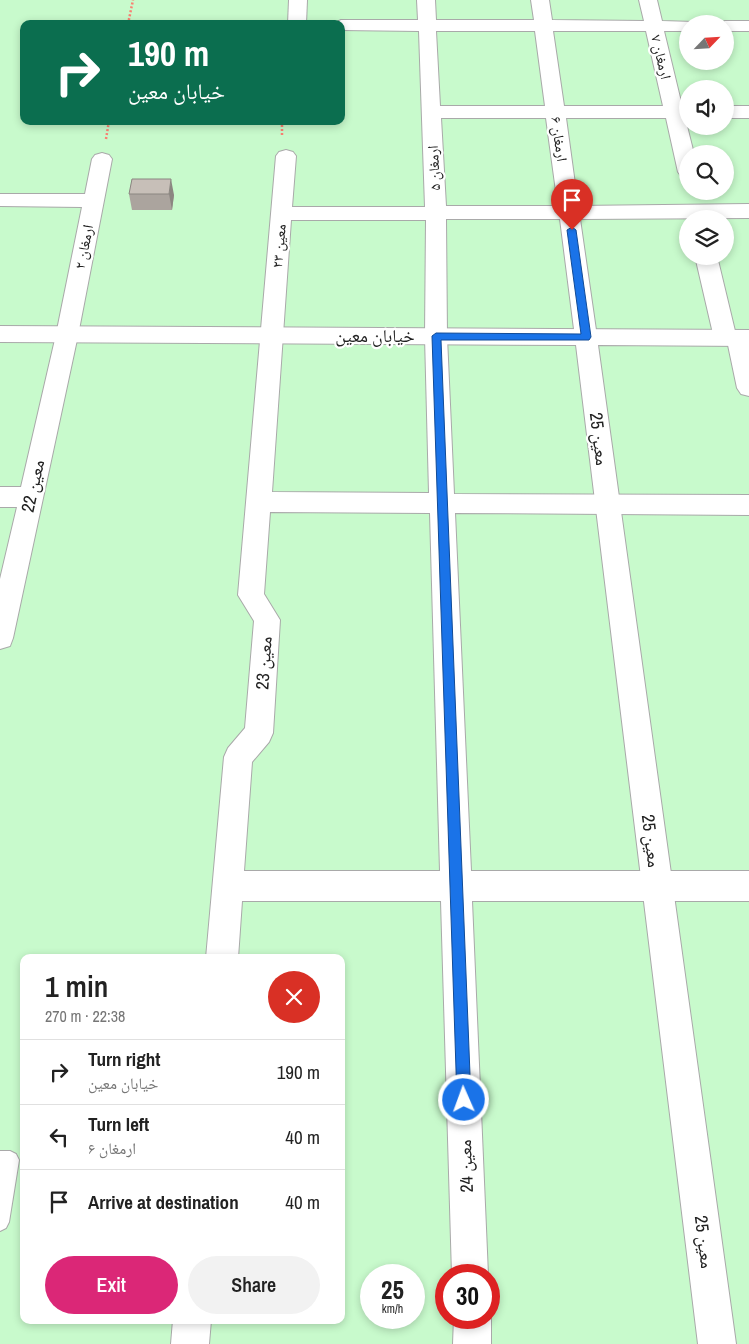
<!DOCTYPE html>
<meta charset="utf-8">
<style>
:root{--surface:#fff;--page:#f2f2f2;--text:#222;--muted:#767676;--line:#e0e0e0;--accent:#db2777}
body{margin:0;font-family:"Archivo Narrow","Noto Naskh Arabic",sans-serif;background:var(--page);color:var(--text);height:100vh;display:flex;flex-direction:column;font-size:19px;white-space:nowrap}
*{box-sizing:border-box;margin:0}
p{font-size:16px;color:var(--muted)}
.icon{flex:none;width:28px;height:28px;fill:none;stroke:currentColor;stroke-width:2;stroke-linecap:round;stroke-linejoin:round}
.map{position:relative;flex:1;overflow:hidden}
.sheet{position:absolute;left:20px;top:954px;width:325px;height:370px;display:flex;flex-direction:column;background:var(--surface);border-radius:10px;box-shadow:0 2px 8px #0003}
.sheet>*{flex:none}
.banner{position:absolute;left:20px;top:20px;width:325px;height:105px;border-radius:10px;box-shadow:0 2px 8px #0003;background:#0b6e4f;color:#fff;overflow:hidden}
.needle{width:32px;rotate:65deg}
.fabs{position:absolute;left:679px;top:15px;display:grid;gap:10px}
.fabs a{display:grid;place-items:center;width:55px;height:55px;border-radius:50%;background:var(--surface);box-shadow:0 2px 8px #0003;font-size:25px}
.speed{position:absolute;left:360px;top:1264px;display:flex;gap:10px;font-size:25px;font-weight:700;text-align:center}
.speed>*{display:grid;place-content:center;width:65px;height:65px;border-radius:50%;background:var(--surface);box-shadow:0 2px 8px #0003;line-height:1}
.speed small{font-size:12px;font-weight:400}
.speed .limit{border:8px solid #d22;background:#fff;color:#111}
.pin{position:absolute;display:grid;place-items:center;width:42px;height:42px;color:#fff;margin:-51px -21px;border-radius:50% 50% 50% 0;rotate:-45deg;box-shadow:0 0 5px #0007}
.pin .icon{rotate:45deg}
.me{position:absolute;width:55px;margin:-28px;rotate:358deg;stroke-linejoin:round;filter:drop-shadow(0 0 4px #0008)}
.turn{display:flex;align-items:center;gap:18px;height:105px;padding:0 25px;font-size:22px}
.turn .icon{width:65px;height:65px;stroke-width:2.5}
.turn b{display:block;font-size:35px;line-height:42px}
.round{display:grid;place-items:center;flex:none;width:52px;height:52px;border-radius:26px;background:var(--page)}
.summary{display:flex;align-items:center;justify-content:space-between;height:85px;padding:0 25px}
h1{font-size:30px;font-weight:600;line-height:38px}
.cta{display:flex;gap:10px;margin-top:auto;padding:10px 25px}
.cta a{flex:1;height:58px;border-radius:30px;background:var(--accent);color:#fff;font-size:20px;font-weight:600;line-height:58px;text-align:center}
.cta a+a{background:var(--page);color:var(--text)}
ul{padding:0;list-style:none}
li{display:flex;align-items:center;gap:15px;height:65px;padding:0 25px;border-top:1px solid var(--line)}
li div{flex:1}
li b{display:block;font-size:19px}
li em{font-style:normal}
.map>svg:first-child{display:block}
.park{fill:#c8facc;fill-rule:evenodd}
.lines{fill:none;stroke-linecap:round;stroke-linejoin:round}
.service-casing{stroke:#a9a9a9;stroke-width:2}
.minor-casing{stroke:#a9a9a9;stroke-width:2}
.tertiary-casing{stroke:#a9a9a9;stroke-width:2}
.path{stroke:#fa8072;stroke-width:2.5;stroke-dasharray:2 2;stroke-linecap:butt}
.service{fill:#fff;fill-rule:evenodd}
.minor{fill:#fff;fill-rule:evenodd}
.tertiary{fill:#fff;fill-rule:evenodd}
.wall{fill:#aba49e}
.shaded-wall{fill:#8b8681}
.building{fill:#c7bfb8;stroke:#8b8681}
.route{fill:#1a73e8;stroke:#114b97}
.labels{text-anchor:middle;stroke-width:4.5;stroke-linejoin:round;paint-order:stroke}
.far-street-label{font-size:15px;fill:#222;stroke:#fff}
.street-label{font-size:18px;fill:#222;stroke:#fff}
</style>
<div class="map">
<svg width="749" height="1344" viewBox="0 0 749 1344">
<rect width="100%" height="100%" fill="#f2efe9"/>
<!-- park -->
<path class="park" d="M0,0H749V1344H0ZM24,24H341V121H24ZM688,24H725V61H688ZM688,89H725V126H688ZM688,154H725V191H688ZM688,219H725V256H688ZM24,958H341V1320H24ZM371,1275H414V1318H371ZM446,1275H489V1318H446Z"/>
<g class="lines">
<defs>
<path id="service" d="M0,1151H10L16,1154L19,1160L9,1222L6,1228L0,1231Z"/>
<g id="minor">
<path d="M289,0H307L306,24H288Z"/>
<path d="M417,0H435L436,20H534L531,0H549L552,20L644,21L639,0H657L662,21L694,22L695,24H688V31H664L682,106H688V118H685L694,154H688V178L681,176L678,172L666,118H566L578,206L749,204V218L580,219L597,337L594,342L586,345L578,342L575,337L560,219H446L447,337L454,494L749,495V515L455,513L471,871H749V901H472L488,1275H452L441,901H242L238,958H206L224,757L228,748L245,728L254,621L238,595L276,156L279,152L286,150L293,152L296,156L292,207H425L419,31L341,30V24H333L341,20H418ZM436,31H535L545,106H440ZM553,31H646L663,106H564ZM441,118H546L558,206H446ZM291,220H426L425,337L429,493L272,492ZM270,512L430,513L440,871H244L252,762L269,742L273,733L280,620L264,594Z"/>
<path d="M725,21H749V31H725V24H718Z"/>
<rect x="725" y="106" width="24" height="12"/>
<path d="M102,153L109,155L112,159L78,335L13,638L10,646L0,649V579L17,507H0V487H21L56,335L82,207L0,206V194H85L92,159L95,155Z"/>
<path d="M695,256H717L735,331L746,332L749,338V396L741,394L737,388L728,345L717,344L714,338Z"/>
<path d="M489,1313L491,1318V1344H453L454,1318H489Z"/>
<path d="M173,1320H211L209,1344H171Z"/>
</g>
<path id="tertiary" d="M0,326L749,330V346L598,345L736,1344H698L576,345L0,342Z"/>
</defs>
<!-- service casing -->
<use href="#service" class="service-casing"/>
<!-- minor casing -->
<use href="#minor" class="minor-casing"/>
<!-- tertiary casing -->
<use href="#tertiary" class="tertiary-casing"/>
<!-- path -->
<g class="path">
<path d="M128,24L133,0"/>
<path d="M282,121V136"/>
<path d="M106,139L109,121"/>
</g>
<!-- service -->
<use href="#service" class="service"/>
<!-- minor -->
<use href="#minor" class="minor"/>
<!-- tertiary -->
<use href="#tertiary" class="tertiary"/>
</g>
<!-- wall -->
<path class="wall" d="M132,179L174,195L172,210H132L129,194Z"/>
<!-- shaded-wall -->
<path class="shaded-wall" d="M171,179L174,195L172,210L169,194Z"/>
<!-- building -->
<path class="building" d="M132,179H171L169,194H129Z"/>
<!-- route -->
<path class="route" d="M572,227L576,230L591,337L589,340H441L471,1100L469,1105L464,1107L459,1105L457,1100L432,336L436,333L581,334L567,230Z"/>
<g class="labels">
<!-- far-street labels -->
<g class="far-street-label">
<text transform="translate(661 57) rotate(77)" y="5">ارمغان ۷</text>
<text transform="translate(559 139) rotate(82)" y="5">ارمغان ۶</text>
<text transform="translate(434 168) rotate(-93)" y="5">ارمغان ۵</text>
<text transform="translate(279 246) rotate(-85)" y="5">معین ۲۳</text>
<text transform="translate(84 247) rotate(-79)" y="5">ارمغان ۲</text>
</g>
<!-- street labels -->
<g class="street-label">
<text x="375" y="342">خیابان معین</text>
<text transform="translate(599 439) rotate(83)" y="6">معین 25</text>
<text transform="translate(33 486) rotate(-78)" y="6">معین 22</text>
<text transform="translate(264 663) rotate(-86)" y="6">معین 23</text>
<text transform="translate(651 841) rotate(83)" y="6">معین 25</text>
<text transform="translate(466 1166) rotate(-92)" y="6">معین 24</text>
<text transform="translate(704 1242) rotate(83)" y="6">معین 25</text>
</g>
</g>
</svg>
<div class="fabs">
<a><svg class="needle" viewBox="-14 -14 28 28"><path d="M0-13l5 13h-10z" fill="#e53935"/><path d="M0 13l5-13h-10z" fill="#767676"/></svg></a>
<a><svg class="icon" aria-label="sound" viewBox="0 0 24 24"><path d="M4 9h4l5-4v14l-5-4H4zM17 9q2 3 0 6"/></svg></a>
<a><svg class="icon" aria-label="search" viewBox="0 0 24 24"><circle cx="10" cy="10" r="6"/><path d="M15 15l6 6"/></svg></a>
<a><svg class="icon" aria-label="layers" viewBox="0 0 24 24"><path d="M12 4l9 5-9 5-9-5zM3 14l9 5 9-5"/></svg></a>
</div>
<div class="speed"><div>25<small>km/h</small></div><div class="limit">30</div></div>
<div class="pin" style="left:572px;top:230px;background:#d93025"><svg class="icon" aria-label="arrive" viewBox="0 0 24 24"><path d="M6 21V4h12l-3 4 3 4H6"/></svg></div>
<svg class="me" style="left:464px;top:1100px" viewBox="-20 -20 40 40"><circle r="17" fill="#1a73e8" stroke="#fff" stroke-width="3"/><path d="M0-11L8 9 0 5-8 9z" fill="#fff"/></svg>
<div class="banner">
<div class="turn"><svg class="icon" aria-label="right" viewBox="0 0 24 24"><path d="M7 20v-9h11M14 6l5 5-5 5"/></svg><div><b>190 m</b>خیابان معین</div></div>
</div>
<section class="sheet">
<div class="summary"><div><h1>1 min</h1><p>270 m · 22:38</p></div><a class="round" style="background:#d93025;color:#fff"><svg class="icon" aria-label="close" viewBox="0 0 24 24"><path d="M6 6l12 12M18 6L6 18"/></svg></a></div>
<ul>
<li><svg class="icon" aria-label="right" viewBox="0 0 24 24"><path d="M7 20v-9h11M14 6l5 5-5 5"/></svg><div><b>Turn right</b><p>خیابان معین</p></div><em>190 m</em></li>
<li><svg class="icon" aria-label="left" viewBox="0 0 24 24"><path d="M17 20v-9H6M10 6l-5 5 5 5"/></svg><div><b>Turn left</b><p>ارمغان ۶</p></div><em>40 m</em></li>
<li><svg class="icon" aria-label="arrive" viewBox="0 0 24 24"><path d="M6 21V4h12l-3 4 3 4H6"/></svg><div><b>Arrive at destination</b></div><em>40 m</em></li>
</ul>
<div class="cta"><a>Exit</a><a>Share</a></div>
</section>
</div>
